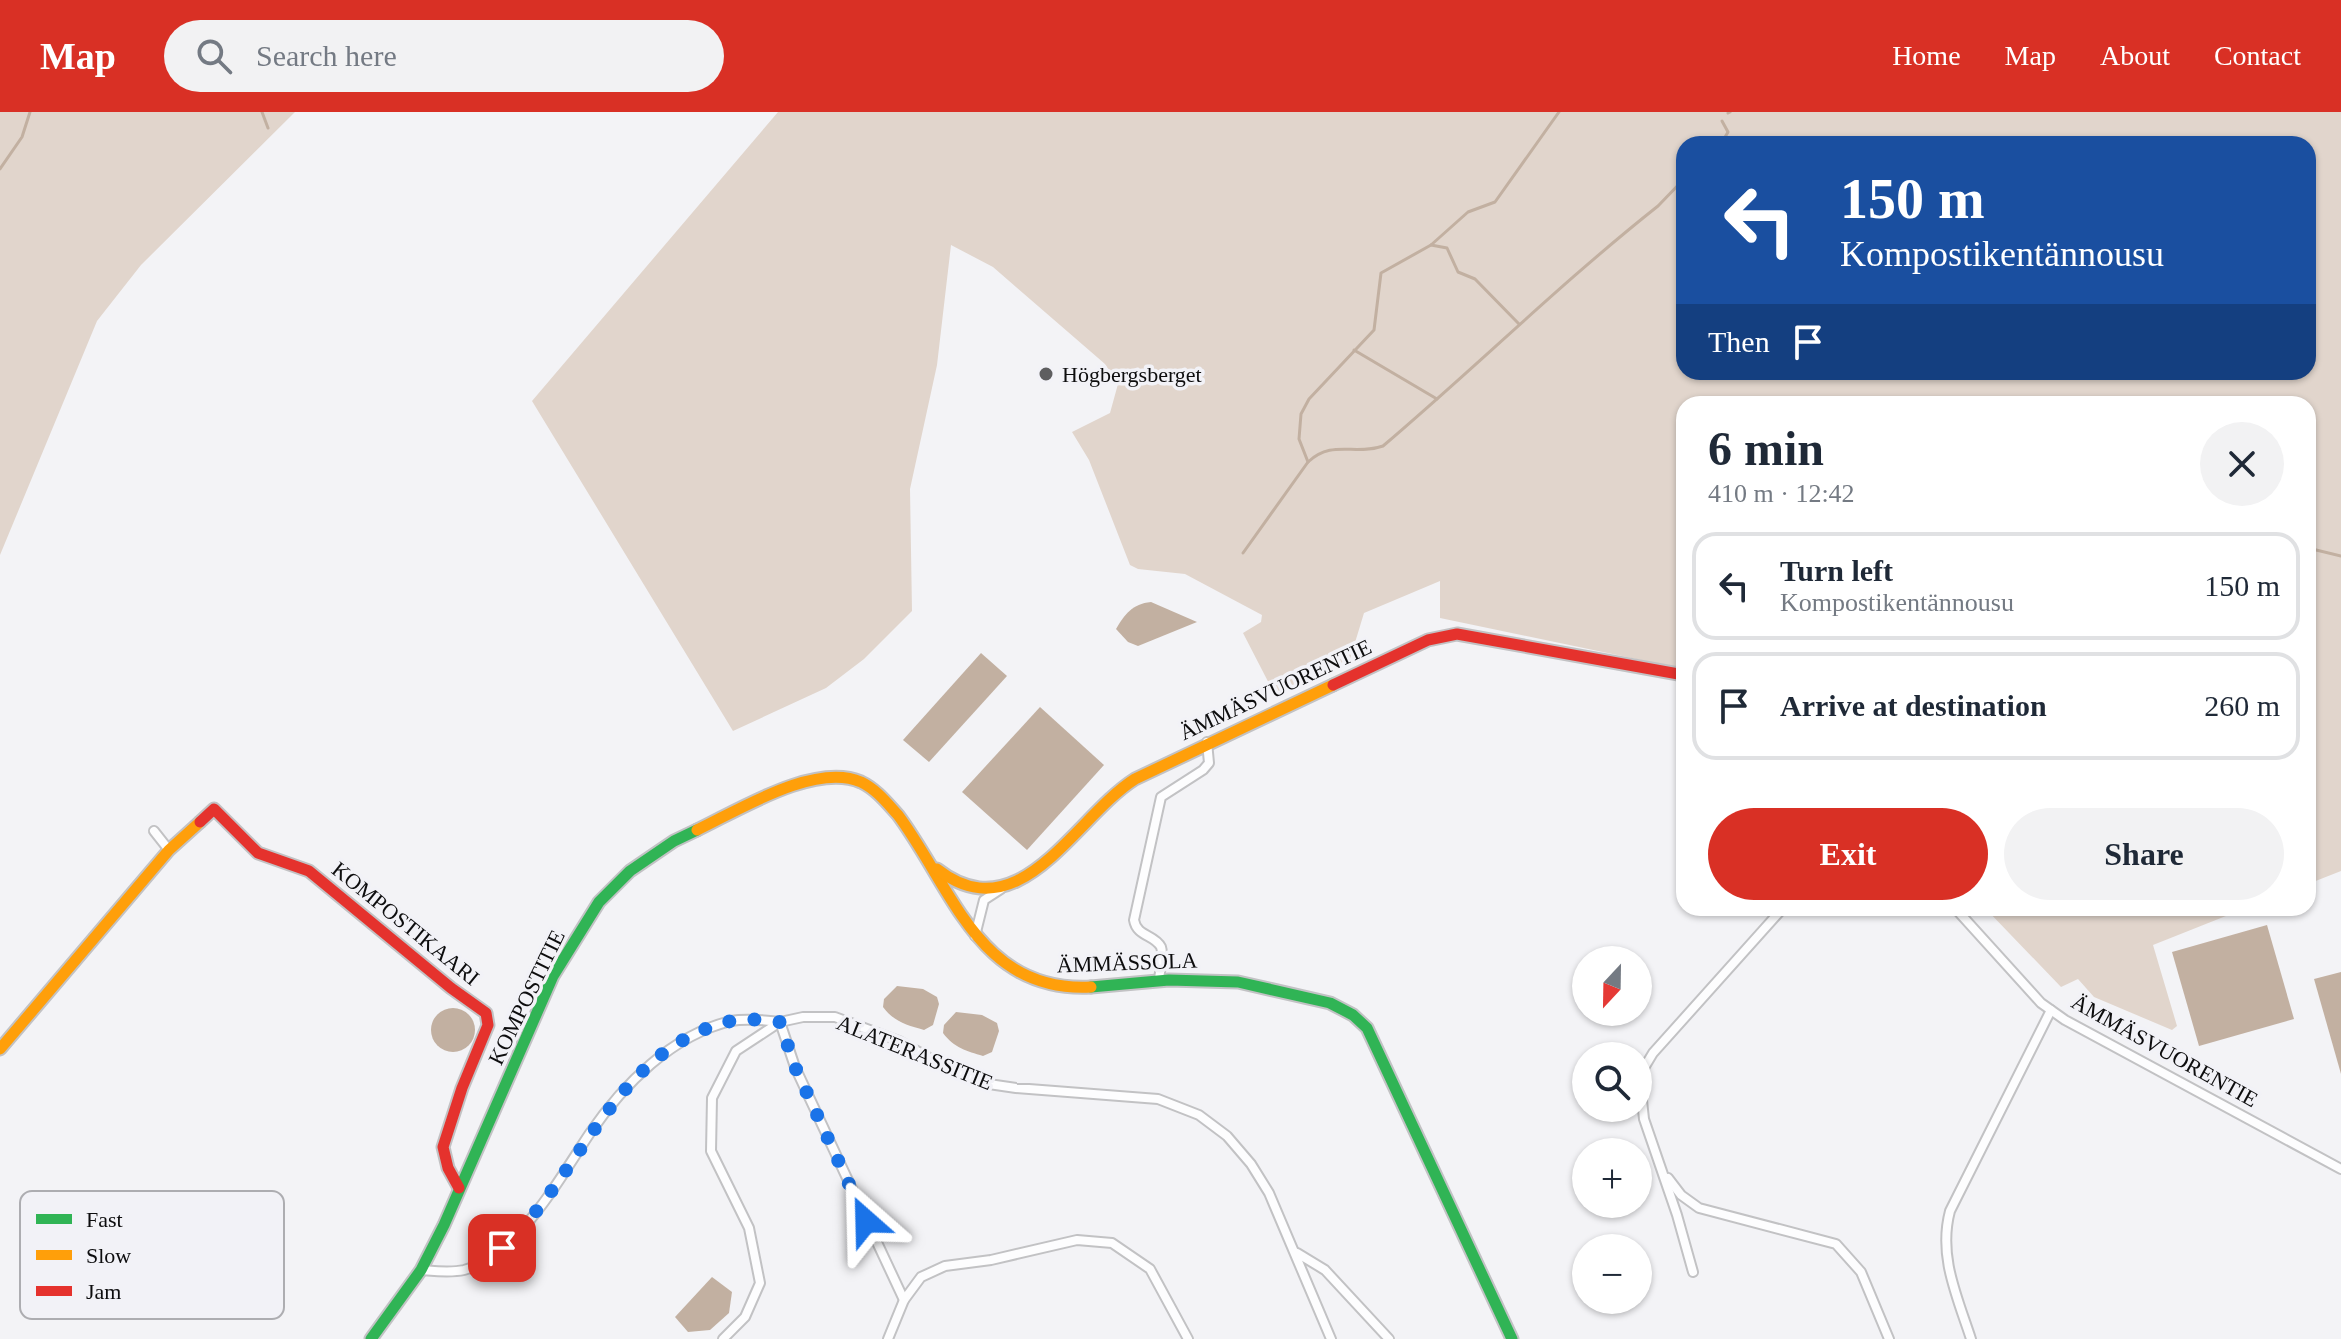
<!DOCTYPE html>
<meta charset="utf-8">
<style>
:root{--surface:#fff;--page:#f2f2f3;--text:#1f2937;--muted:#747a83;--line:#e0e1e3;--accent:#d93025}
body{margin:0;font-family:Georgia,serif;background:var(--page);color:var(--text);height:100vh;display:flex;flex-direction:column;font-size:30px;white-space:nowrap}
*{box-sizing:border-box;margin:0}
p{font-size:26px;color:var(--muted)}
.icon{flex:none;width:44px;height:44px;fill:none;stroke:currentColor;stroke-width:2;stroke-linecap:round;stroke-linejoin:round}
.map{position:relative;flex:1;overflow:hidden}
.details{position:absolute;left:1676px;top:284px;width:640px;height:520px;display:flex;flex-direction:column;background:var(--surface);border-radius:24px;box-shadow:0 2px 6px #0004}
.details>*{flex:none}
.guide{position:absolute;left:1676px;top:24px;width:640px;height:244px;border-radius:24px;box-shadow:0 2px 6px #0004;background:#1a4fa0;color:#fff;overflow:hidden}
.needle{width:52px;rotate:202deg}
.fabs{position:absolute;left:1572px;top:834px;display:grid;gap:16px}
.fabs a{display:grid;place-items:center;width:80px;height:80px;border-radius:50%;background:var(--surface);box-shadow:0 2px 6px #0004;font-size:40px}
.pin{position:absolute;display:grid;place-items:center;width:68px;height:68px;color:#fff;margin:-34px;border-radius:16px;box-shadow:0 4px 12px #0006}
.me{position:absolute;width:88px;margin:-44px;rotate:335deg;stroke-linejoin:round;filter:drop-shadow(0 0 6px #0008)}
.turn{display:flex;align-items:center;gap:28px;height:168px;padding:0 32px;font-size:36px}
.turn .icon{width:104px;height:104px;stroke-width:2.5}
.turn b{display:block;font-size:56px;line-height:68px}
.then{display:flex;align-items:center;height:76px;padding:0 32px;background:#0003;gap:16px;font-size:30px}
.round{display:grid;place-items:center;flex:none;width:84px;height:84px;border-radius:42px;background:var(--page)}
.summary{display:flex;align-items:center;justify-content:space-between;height:136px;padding:0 32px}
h1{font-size:48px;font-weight:700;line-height:60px}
.cta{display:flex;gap:16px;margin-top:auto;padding:16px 32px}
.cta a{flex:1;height:92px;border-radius:48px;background:var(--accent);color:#fff;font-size:32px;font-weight:700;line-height:92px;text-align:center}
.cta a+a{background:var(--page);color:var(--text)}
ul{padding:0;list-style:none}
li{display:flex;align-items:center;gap:24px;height:108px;margin:0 16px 12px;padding:0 16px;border:4px solid var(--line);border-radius:24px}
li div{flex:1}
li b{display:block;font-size:30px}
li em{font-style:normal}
header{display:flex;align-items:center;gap:48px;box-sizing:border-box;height:112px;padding:0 40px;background:var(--accent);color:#fff}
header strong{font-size:38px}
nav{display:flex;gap:44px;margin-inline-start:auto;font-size:28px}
.search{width:560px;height:72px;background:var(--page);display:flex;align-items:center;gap:20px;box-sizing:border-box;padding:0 28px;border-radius:44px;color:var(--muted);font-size:30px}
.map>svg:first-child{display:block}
.green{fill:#e1d5cc;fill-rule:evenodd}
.water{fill:#c2b0a1}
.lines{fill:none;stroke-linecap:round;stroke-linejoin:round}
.stream{stroke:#c2b0a1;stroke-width:3}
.street-casing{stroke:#c2c2c4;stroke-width:12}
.fast-casing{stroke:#c2c2c4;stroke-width:15}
.slow-casing{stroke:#c2c2c4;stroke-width:15}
.jam-casing{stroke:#c2c2c4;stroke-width:15}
.street{stroke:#fdfdfe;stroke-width:8}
.fast{stroke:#30b455;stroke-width:11}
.slow{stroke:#ff9f0a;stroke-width:11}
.jam{stroke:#e5322d;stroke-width:11}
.route{stroke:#1a73e8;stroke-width:14;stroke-dasharray:0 25.2}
.poi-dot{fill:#5e5e5f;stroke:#f2f2f7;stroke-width:3}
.labels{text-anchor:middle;stroke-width:7;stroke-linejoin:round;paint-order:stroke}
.poi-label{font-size:22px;fill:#0d0d0e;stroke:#f2f2f7;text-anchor:start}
.street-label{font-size:22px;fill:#0d0d0e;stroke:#f2f2f7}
.key{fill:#f2f2f7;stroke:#adadb1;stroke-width:2}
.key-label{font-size:22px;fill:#0d0d0e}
</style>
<header>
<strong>Map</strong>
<div class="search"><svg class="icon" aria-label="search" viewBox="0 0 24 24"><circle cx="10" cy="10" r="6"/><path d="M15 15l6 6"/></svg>Search here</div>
<nav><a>Home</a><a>Map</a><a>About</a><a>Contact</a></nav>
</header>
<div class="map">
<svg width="2341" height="1227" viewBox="0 0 2341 1227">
<rect width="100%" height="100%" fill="#f3f3f6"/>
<!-- green -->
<g class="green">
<path d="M0,0H295L141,153L97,209L0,443Z"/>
<path d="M778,0H2341V759L2308,772V292H1684V557L1440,506V469L1364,501L1350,547L1275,583L1243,521L1261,510L1262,503L1185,462L1138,457L1130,453L1089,348L1072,320L1110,301L1118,272L1105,252L993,155L951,133L937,253L910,377L912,499L864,547L826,576L733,619L532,289ZM2308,32V260H1684V32Z"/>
<path d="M1985,796H2246L2153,833L2177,914L2172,918L2094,885L2078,867L2061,875Z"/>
</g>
<!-- water -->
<g class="water">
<path d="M1151,490L1197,510L1138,534L1128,530L1116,517C1125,502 1132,492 1151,490Z"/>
<path d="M981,541L1007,564L929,650L903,628Z"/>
<path d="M1040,595L1104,653L1027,738L962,680Z"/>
<path d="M2267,813L2294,907L2199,934L2172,840Z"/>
<path d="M2341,860V962L2314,867Z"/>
<path d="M897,874L923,877L937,885L939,892L933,913L924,918C907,913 894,910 883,895L884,887Z"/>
<circle cx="453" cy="918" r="22"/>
<path d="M956,900L982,903L997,911L999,919L992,940L983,944C967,939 954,936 943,921L944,913Z"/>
<path d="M712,1165L732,1180L729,1201L710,1218L688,1220L675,1205Z"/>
</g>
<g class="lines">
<!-- stream -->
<g class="stream">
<path d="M262,0L268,16"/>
<path d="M1728,1L1730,0"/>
<path d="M1721,32L1728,20L1722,9"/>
<path d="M0,57L22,25L30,0"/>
<path d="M1431,133L1447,136L1458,160L1475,167L1519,212"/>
<path d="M1354,238L1437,287"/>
<path d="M1308,350L1299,327L1301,302L1309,287L1374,218L1381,161L1431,133L1468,100L1495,90L1559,0"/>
<path d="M2308,436L2341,444"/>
<path d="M1243,441L1308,350C1333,327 1354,344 1383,334C1476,255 1562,170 1658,94L1684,67"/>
</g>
<defs>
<g id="street">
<path d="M154,719L169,738"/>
<path d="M1955,796L2041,891L2065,908L2341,1057"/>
<path d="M975,824L984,788L1001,777"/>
<path d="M1159,867C1160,858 1164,843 1161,835C1154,822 1137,825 1134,808L1161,685L1203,658L1209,651L1207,630"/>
<path d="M1668,1066L1681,1083L1699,1096L1836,1132L1861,1160L1889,1227"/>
<path d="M1297,1141L1325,1158L1389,1227"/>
<path d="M421,1158C435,1159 450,1161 464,1158C488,1152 506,1133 523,1116C549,1087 568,1054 590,1021C623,973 672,923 731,909C746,906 764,908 780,910L795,955L904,1188"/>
<path d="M1693,1160L1677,1103L1644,1007L1641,979L1644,956L1653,941L1783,796"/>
<path d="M723,1227L745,1205L760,1171L749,1116L711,1039L712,986L736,939L780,910L803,905H835L899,929L951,958L982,971L1016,976L1158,987L1199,1003L1227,1024L1251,1052L1269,1081L1331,1227"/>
<path d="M888,1227L904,1188L921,1165L945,1154L991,1148L1077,1128L1112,1131L1150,1157L1188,1227"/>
<path d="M1971,1227C1957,1184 1938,1144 1950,1099L2051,898"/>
</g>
<g id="fast">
<path d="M1091,875L1169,868L1238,870L1330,891L1353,903L1367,916L1512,1227"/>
<path d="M371,1227L421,1158L444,1113L553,864L599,790L630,759L674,729L697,718"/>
</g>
<g id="slow">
<path d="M697,718C739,698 815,650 861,670C876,677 887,691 898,703C953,777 979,881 1091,875"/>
<path d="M937,757C1020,822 1075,705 1135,667L1333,573"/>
<path d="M0,937L169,738L200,710"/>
</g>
<g id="jam">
<path d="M1333,573L1428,528L1457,522L1684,563"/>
<path d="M200,710L214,697L258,741L309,759L451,876L486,901L488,913L462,976L443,1035L448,1056L459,1076"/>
</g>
</defs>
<!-- street casing -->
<use href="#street" class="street-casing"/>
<!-- fast casing -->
<use href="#fast" class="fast-casing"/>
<!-- slow casing -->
<use href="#slow" class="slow-casing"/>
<!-- jam casing -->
<use href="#jam" class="jam-casing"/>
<!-- street -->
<use href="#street" class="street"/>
<!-- fast -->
<use href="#fast" class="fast"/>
<!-- slow -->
<use href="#slow" class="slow"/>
<!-- jam -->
<use href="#jam" class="jam"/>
</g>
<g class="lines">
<!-- route -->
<path class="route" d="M502,1136C581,1065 615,936 731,909C746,906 764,908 780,910L795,955L866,1109"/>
</g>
<!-- markers -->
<circle class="poi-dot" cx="1046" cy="262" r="8"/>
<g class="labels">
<!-- poi labels -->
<g class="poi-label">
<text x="1062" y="270">Högbergsberget</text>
</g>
<!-- street labels -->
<g class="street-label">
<text transform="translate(1275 577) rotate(-25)" y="8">ÄMMÄSVUORENTIE</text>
<text transform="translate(406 811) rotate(39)" y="8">KOMPOSTIKAARI</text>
<text transform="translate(1127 850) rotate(-2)" y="8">ÄMMÄSSOLA</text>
<text transform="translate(526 885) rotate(-64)" y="8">KOMPOSTITIE</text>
<text transform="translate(2165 938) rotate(29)" y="8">ÄMMÄSVUORENTIE</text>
<text transform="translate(915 940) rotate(22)" y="8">ALATERASSITIE</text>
</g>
</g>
<!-- legend -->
<rect x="20" y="1079" width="264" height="128" rx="12" class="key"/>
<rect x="36" y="1102" width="36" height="10" fill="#30b455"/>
<rect x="36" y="1138" width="36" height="10" fill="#ff9f0a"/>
<rect x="36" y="1174" width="36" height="10" fill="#e5322d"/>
<g class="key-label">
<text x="86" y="1115">Fast</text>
<text x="86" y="1151">Slow</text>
<text x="86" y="1187">Jam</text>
</g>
</svg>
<div class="fabs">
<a><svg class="needle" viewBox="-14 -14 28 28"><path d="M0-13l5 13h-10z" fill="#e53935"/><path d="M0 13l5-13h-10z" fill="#747a83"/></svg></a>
<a><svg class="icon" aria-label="search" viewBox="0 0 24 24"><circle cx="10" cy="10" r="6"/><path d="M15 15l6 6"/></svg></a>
<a>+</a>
<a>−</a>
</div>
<div class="pin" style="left:502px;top:1136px;background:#d93025"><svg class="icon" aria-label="arrive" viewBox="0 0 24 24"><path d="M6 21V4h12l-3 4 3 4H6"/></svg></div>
<svg class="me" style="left:866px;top:1109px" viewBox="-20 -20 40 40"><path d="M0-17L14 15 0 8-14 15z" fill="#1a73e8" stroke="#fff" stroke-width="4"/></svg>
<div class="guide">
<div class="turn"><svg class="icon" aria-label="left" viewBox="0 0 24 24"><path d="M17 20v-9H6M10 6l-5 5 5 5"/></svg><div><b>150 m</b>Kompostikentännousu</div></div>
<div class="then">Then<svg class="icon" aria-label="arrive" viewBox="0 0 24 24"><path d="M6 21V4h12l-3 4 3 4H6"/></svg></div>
</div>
<section class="details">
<div class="summary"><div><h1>6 min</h1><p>410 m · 12:42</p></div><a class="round"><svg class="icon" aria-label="close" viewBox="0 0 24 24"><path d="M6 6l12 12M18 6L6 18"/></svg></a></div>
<ul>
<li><svg class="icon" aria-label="left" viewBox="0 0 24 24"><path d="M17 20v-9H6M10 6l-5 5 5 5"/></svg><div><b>Turn left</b><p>Kompostikentännousu</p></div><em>150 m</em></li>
<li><svg class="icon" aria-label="arrive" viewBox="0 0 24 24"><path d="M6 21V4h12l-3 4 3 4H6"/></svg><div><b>Arrive at destination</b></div><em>260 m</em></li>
</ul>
<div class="cta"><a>Exit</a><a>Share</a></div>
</section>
</div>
